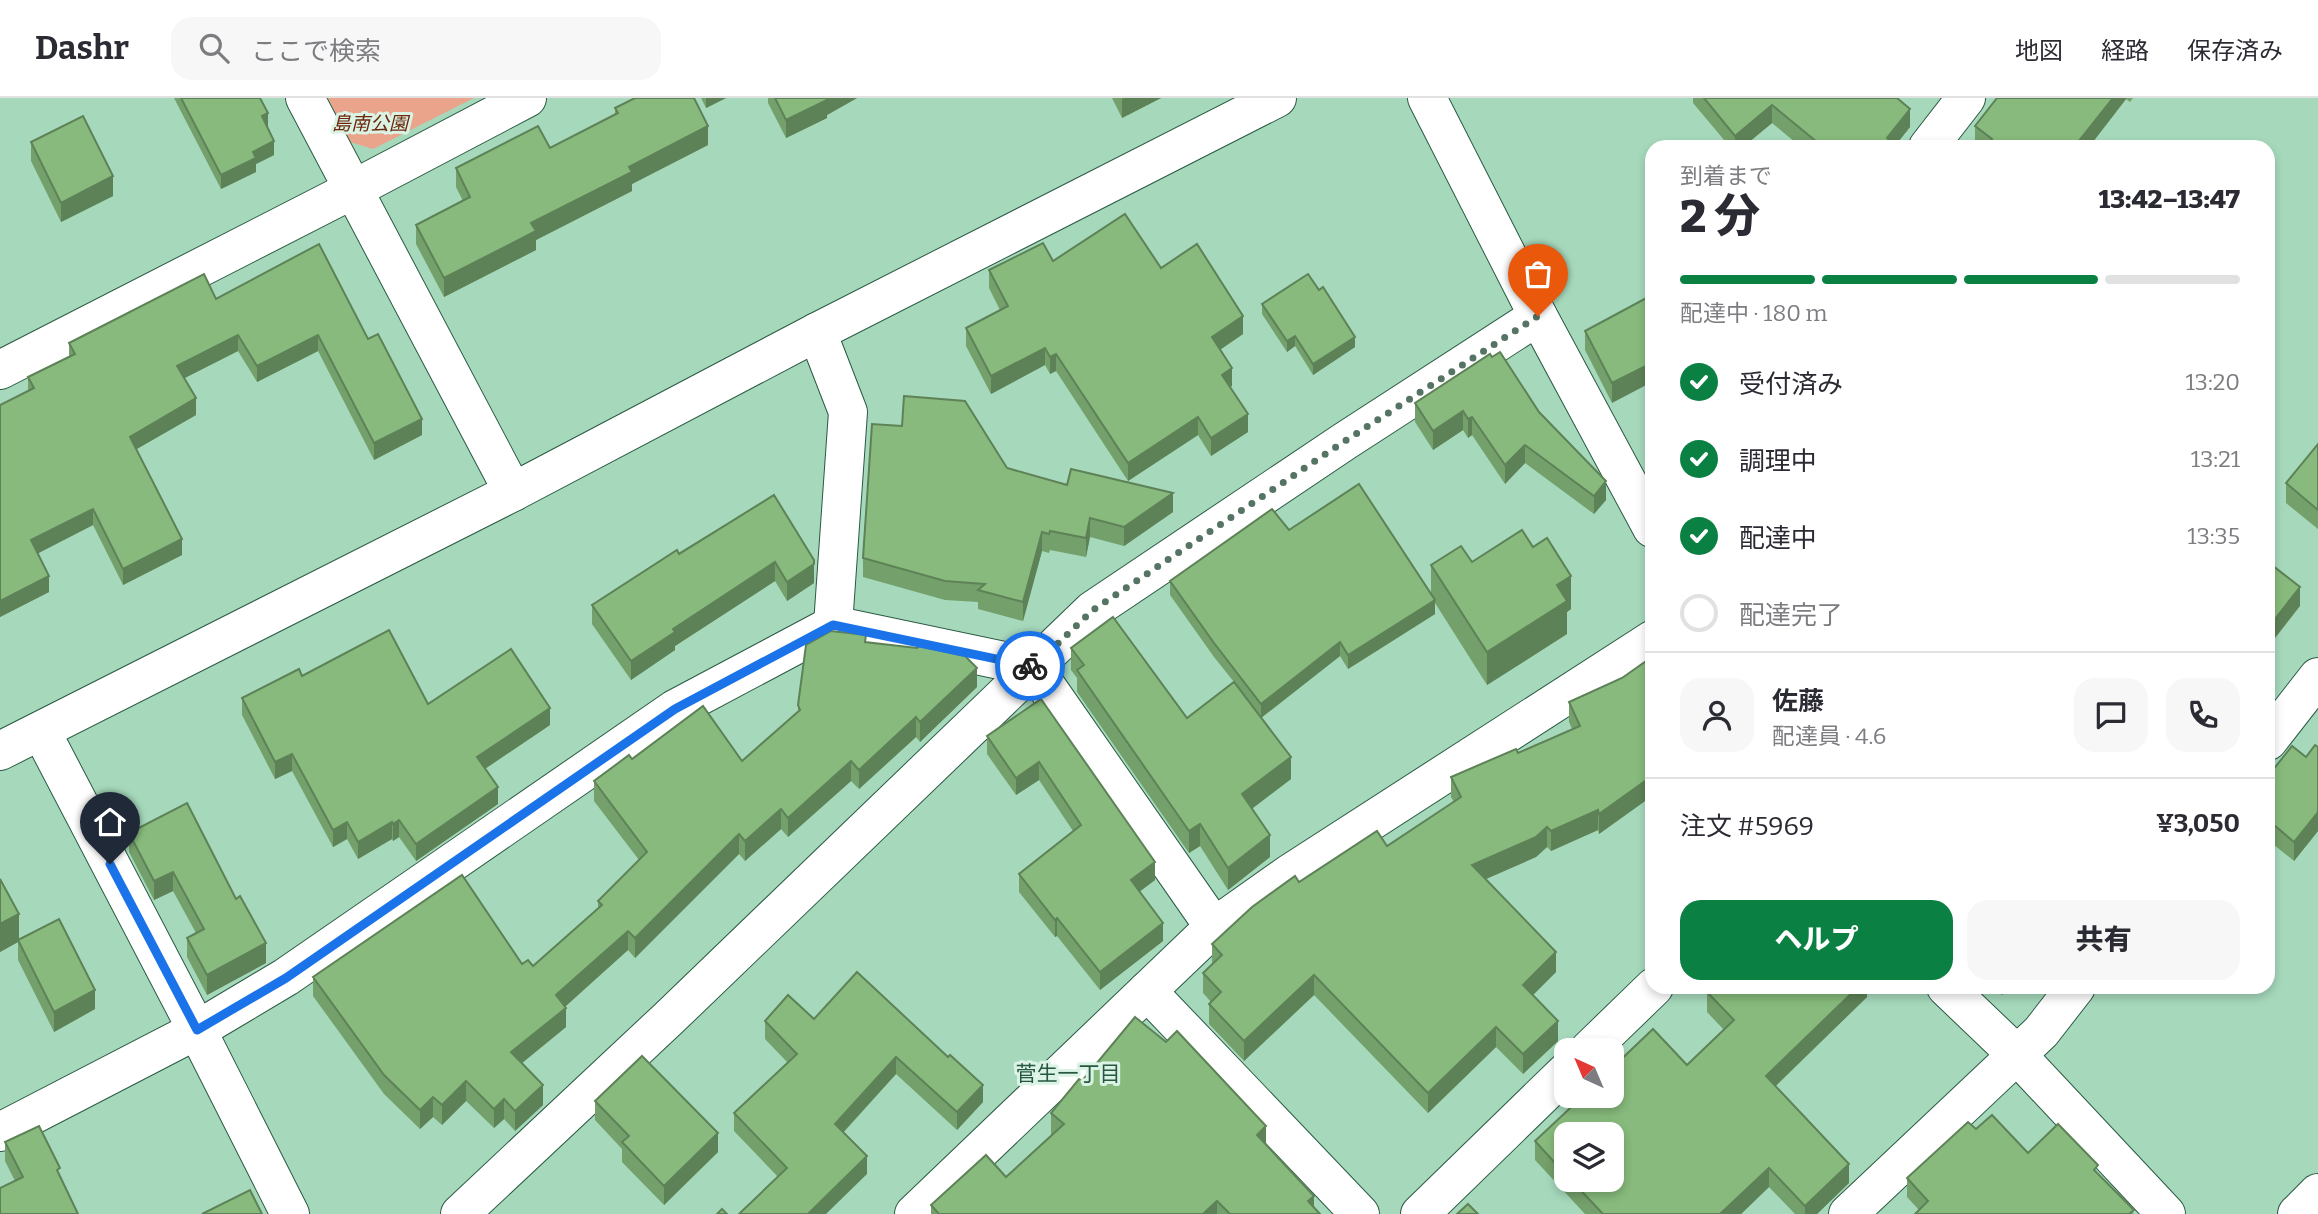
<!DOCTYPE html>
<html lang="ja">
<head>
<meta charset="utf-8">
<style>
  :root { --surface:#fff; --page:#f7f7f7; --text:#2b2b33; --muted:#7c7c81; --line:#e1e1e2; --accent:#0b8043 }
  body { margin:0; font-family:Bitter,"Noto Sans JP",serif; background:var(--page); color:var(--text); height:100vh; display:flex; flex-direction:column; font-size:26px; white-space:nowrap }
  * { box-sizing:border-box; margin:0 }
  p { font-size:23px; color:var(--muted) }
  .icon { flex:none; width:38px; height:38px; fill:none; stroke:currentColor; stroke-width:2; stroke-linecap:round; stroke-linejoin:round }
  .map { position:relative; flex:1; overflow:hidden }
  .sheet { position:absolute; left:1645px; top:42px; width:630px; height:854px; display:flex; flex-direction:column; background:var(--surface); border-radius:21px; box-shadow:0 4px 10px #0003 }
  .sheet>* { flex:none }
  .needle { width:46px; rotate:316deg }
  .controls { position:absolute; left:1554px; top:940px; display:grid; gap:14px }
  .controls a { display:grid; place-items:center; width:70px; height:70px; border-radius:14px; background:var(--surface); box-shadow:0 4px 10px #0003; font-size:35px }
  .pin { position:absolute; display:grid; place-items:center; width:60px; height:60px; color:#fff; margin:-72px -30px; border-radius:50% 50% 50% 0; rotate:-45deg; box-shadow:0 0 7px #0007 }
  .pin .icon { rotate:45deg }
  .courier { position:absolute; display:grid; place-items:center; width:70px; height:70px; margin:-35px; border:5px solid #1a73e8; border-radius:50%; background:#fff; color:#222; box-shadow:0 2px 9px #0007 }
  .headline em { font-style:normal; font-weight:800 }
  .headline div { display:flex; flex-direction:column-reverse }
  .headline { display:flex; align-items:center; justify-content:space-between; height:119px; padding:0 35px }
  h1 { font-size:46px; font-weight:800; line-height:52px }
  .bar { display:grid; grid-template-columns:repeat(4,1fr); gap:10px 7px; align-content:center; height:84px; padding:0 35px }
  .bar i { height:9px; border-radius:5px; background:var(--line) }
  .bar .active { background:var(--accent) }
  .bar p { grid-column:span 4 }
  .line { display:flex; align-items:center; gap:18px; padding:0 35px; border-top:2px solid var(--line) }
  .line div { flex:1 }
  .round { display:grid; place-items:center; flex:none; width:74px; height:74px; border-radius:21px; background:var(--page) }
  ol { padding:0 35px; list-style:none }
  li { display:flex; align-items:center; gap:21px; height:77px }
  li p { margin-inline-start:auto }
  li .icon { padding:7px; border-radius:50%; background:var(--accent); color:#fff; stroke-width:4 }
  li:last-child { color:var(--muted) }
  li i { width:38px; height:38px; border:4px solid var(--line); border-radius:50% }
  .cta { display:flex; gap:14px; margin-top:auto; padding:14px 35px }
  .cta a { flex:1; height:80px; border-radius:21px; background:var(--accent); color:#fff; font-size:28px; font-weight:800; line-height:80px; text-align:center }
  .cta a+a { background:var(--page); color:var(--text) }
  header { display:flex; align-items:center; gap:42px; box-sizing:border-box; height:98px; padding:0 35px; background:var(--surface); border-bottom:2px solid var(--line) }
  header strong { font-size:33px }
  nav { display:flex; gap:38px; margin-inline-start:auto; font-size:24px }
  .search { width:490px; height:63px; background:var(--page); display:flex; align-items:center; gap:18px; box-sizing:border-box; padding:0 24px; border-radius:21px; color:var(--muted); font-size:26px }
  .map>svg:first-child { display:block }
  .green { fill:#e9a48b }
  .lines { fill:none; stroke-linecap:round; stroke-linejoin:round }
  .street-casing { stroke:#2a5a42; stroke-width:40 }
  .secondary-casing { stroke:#2a5a42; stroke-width:40 }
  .street { stroke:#fff; stroke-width:38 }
  .secondary { stroke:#fff; stroke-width:38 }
  .wall { fill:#74a06b; fill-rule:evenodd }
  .shaded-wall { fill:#5e8257 }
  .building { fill:#87ba7c; stroke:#5e8257; stroke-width:2 }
  .done { stroke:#557463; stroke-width:7; stroke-dasharray:0 12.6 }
  .route { stroke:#1a73e8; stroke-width:9 }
  .labels { text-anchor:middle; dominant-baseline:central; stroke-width:6; stroke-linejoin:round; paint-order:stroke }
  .park-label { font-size:19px; font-style:italic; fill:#6c270b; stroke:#daf3e4 }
  .neighbourhood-label { font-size:21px; fill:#275740; stroke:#daf3e4 }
</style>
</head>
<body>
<header>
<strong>Dashr</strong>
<div class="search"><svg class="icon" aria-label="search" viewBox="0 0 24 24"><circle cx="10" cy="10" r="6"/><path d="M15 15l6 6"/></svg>ここで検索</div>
<nav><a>地図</a><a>経路</a><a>保存済み</a></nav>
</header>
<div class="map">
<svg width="2318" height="1116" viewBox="0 0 2318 1116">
  <rect width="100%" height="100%" fill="#a6d9bc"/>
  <path class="green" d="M328 0H474L373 51 350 44Z"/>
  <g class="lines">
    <defs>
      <g id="street">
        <path d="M305 0 513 394"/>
        <path d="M1427 0 1538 218 1652 430"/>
        <path d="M1928 49 1966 0"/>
        <path d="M817 234 848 314 833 527"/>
        <path d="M0 272 352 92 527 0"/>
        <path d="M41 633 197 932 290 1116"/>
        <path d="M2268 643 2318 579"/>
        <path d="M1946 889 2016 956 2166 1116"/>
        <path d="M1147 893 1360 1116"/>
        <path d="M1589 952 1654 889"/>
        <path d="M0 1034 197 932 286 879 675 611 833 527 1033 569 1214 829"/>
        <path d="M460 1116 668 921 1093 512 1345 343 1538 218"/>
        <path d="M914 1116 1214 829 1289 776 1652 542"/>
        <path d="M1420 1116 1566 974"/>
        <path d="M1848 1116 2041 934 2076 889"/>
        <path d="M2297 1116 2318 1095"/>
      </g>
      <path id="secondary" d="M0 653 513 394 817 234 1277 0"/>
    </defs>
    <use href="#street" class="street-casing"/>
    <use href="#secondary" class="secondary-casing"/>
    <use href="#street" class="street"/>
    <use href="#secondary" class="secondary"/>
  </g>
  <g class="wall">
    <path d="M174 0H260L274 57 256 66V74L221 91Z"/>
    <path d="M701 0H726L706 10Z"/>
    <path d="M768 0H857L827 17V20L786 40 768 5Z"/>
    <path d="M1112 0H1161L1122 20Z"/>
    <path d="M1693 0H1897L1910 29 1894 49H1801L1772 25 1743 49H1730L1693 5Z"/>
    <path d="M1997 0H2133L2130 4 2126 1 2089 49H1979L1975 46V28Z"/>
    <path d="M615 10 708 47 632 86V93L536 142V152L444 199 416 146V127L463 103 456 89V70L550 50 615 16Z"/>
    <path d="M31 44 113 98 61 124 31 63Z"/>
    <path d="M1053 163 1161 170 1243 236 1220 252 1232 288 1230 289 1248 334 1211 358 1198 337 1128 383 1056 273 1050 276 1045 267 991 296 966 248V230L1000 212 989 190V172Z"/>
    <path d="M1319 192 1355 249 1313 277 1295 248 1287 254 1262 216V206Z"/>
    <path d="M1652 197 1612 305 1585 252V233Z"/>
    <path d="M216 201 368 241 422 337 374 362 318 253 257 284 238 253 184 280 196 317 136 351 182 457 123 487 93 427 38 455 49 494 0 519V307L28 293V279L69 259V245Z"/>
    <path d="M1415 305 1539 314 1606 402 1594 416 1525 365 1505 386 1472 337 1468 340 1463 332 1433 352 1415 324Z"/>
    <path d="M2318 346V431L2286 405V385Z"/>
    <path d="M1007 370 1173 414 1124 448 1090 439 1086 459 1050 452 1049 455 1042 453 1023 523 978 511V504L945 502 863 479V460Z"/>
    <path d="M774 397 814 485 787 503 775 483 675 548V552L631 582 592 526V507Z"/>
    <path d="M1289 432 1431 497V467L1472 464 1571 511 1567 514V536L1487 587 1435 505V516L1348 571 1340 558 1261 620 1291 681 1252 711 1270 759 1228 792 1200 748 1189 755 1077 594V580L1071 572V550L1187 620 1234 584 1214 559 1170 497V483Z"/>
    <path d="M866 544 977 589 920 644 916 639 859 691 851 683 788 739 781 731 745 763 739 756 635 860 628 852 565 908 566 929 522 965 543 1007 515 1033 504 1021 494 1030 466 1003 442 1027 433 1019 420 1031 384 996 313 898V879L522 866 533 868 598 811V803L639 762 594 703V683L632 661 742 663 798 613V607Z"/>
    <path d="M1652 559V698L1599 736 1598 732 1551 753 1547 749 1536 759 1486 781 1556 874 1533 897 1558 943 1523 976 1496 949 1428 1015 1314 897 1244 963 1209 926V906L1211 904 1203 895V875L1212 866V846L1299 784 1387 748 1454 704 1451 699V679L1518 655 1572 631 1569 624V604L1622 580Z"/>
    <path d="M302 578 428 606 550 627 485 671 498 706 416 763 399 739 393 743 392 741 358 761 347 741 333 749 292 673 275 681 242 617V600Z"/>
    <path d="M1041 601 1155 782 1139 794 1163 843 1100 892 1057 838 1055 839 1019 794V776L1073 733 1039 682 1016 697 987 656V638Z"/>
    <path d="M2318 649V733L2294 763 2268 742V678L2306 659Z"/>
    <path d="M187 705 266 865 207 897 187 859V840L196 835 173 793 154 802 129 754V735Z"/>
    <path d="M0 781 19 842 95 911 54 934 18 862V844L0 854Z"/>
    <path d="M857 874 983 1004 957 1032 896 976 844 1034 867 1076 778 1079 734 1033V1015L788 965 765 941V923L814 921Z"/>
    <path d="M1867 889V899L1776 988 1849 1085 1817 1116H1795L1769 1089 1741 1116H1585L1535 1062V1043L1687 967 1724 932 1707 914V894ZM1566 1036 1612 1082H1566Z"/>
    <path d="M1986 889H2008L2002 897 1995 893 1993 895Z"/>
    <path d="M1082 983 1266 1047 1320 1116H931V1107L1006 1079 1051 1038V1015Z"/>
    <path d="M595 1003 718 1054 664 1107 622 1064V1051L595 1022Z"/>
    <path d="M1976 1031 2028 1055 2098 1076 2134 1116 1919 1112 1907 1099V1080Z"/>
    <path d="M5 1044 60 1078 15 1083 5 1063Z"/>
  </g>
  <g class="shaded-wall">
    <path d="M706 0H726L706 10Z"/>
    <path d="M825 0H857L827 17V20L786 40V22Z"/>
    <path d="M1124 0H1161L1122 20V1Z"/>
    <path d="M2113 0H2126V1L2089 49H2074Z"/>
    <path d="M1772 7V25L1743 49H1735V38Z"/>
    <path d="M1910 11V29L1894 49H1885L1887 40Z"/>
    <path d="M268 15V29L262 18Z"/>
    <path d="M708 28V47L632 86V93L536 142V152L444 199V180L531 125 629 69Z"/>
    <path d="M274 43V57L256 66V74L221 91V77L253 54Z"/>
    <path d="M113 78V98L61 124V105Z"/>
    <path d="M1243 218V236L1212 257V239Z"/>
    <path d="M238 237V253L177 284V268Z"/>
    <path d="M318 237V253L257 284V268Z"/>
    <path d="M1295 238V248L1287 254V243Z"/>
    <path d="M1355 239V249L1313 277V266Z"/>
    <path d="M1045 250V267L991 296V278Z"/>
    <path d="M1056 256V273L1050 276V259Z"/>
    <path d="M1652 265V284L1612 305V285Z"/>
    <path d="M1232 270V288L1222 294V277Z"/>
    <path d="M196 300V317L130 355V339Z"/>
    <path d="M1463 313V332L1433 352V333Z"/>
    <path d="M1248 316V334L1211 358V340Z"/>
    <path d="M1198 319V337L1128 383V365Z"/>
    <path d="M1472 319V337L1468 340V321Z"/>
    <path d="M422 321V337L374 362V345Z"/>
    <path d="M1525 347V365L1505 386V367Z"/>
    <path d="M1606 383V402L1594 416V398Z"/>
    <path d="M1173 395V414L1124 448V429Z"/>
    <path d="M93 411V427L31 459V442Z"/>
    <path d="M1090 420V439L1086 459V440Z"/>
    <path d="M1042 434V453L1023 523V504Z"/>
    <path d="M182 441V457L123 487V471Z"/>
    <path d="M814 462V485L787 503V484Z"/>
    <path d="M775 464V483L675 548V552L631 582V563L673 531Z"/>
    <path d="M49 478V494L0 519V503Z"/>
    <path d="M1571 478V511L1567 514V536L1487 587V554L1557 487Z"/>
    <path d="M2300 489V508L2268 549V530Z"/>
    <path d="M1435 502V516L1348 571V557Z"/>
    <path d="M1340 544V558L1261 620V606Z"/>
    <path d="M977 570V589L920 644V624Z"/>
    <path d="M550 610V627L477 676V659Z"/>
    <path d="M916 619V639L859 691V672Z"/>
    <path d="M292 656V673L275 681V664Z"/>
    <path d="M1291 659V681L1242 718V696Z"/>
    <path d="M851 663V683L788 739V720Z"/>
    <path d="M1039 664V682L1016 697V680Z"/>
    <path d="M1652 678V698L1599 736V716Z"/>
    <path d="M498 689V706L416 763V746Z"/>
    <path d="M781 711V731L745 763V743Z"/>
    <path d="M1598 712V732L1551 753V733Z"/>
    <path d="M2318 714V733L2294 763V744Z"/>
    <path d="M399 722V739L393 743V726Z"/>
    <path d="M347 724V741L333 749V732Z"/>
    <path d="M392 724V741L358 761V744Z"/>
    <path d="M1200 726V748L1189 755V733Z"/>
    <path d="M1547 729V749L1536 759 1472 787V767Z"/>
    <path d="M739 736V756L635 860V840Z"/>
    <path d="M1270 737V759L1228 792V770Z"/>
    <path d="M1155 764V782L1131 800V782Z"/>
    <path d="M173 774V793L154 802V783Z"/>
    <path d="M19 816V844L18 842V844L0 854V826Z"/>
    <path d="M1057 820V838L1055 839V822Z"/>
    <path d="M1163 825V843L1100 892V874Z"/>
    <path d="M628 833V852L556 917V897Z"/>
    <path d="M266 845V865L207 897V877Z"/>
    <path d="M1556 854V874L1523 907V887Z"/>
    <path d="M1314 877V897L1244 963V943Z"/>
    <path d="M1858 889H1867V899L1766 997V978Z"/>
    <path d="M2002 889H2008L2002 897Z"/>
    <path d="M95 892V911L54 934V914Z"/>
    <path d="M566 910V929L511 974V954Z"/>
    <path d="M1558 923V943L1523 976V956Z"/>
    <path d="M1496 929V949L1428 1015V995Z"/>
    <path d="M896 959V976L835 1043V1026Z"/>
    <path d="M466 983V1003L442 1027V1007Z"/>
    <path d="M543 987V1007L515 1033V1013Z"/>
    <path d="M983 987V1004L957 1032V1014Z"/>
    <path d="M433 999V1019L420 1031V1012Z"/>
    <path d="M504 1001V1021L494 1030V1011Z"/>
    <path d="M1266 1028V1051L1257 1037Z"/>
    <path d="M718 1035V1054L664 1107V1088Z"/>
    <path d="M867 1058V1076L826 1116H808Z"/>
    <path d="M1849 1066V1085L1817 1116H1805V1108Z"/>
    <path d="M1769 1070V1089L1741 1116H1720Z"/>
    <path d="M1314 1098V1116L1308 1103Z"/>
    <path d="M1217 1103V1116H1203Z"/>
  </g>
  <g class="building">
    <path d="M181 0H260L268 15 262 18 274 43 253 54 256 60 221 77Z"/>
    <path d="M635 0H694L708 28 629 69 632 74 531 125 536 133 444 180 416 127 470 99 456 70 538 28 550 50 618 15 615 10Z"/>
    <path d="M775 0H826L827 2 786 22Z"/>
    <path d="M1704 0H1897L1910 11 1887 40 1890 43 1885 49H1823L1772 7 1735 38Z"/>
    <path d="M1997 0H2113L2074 49H1985L1992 41 1975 28Z"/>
    <path d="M83 18 113 78 61 105 31 44Z"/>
    <path d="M1125 116 1161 170 1197 146 1243 218 1212 239 1232 270 1222 277 1248 316 1211 340 1198 319 1128 365 1056 256 1050 259 1045 250 991 278 966 230 1008 208 989 172 1043 145 1053 163Z"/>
    <path d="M319 146 368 241 378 236 422 321 374 345 318 237 257 268 238 237 177 268 196 300 130 339 182 441 123 471 93 411 31 442 49 478 0 503V307L34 290 28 279 75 256 69 245 204 176 216 201Z"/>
    <path d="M1308 176 1319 192 1323 189 1355 239 1313 266 1295 238 1287 243 1262 206Z"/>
    <path d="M1652 197V265L1612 285 1585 233Z"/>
    <path d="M1500 254 1539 314 1606 383 1594 398 1525 347 1505 367 1472 319 1468 321 1463 313 1433 333 1415 305 1490 256 1492 259Z"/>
    <path d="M904 298 965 303 1007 370 1067 387 1071 371 1173 395 1124 429 1090 420 1086 440 1050 433 1049 436 1042 434 1023 504 978 492 985 486 945 483 863 460 872 326 902 328Z"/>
    <path d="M2318 346V412L2286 385Z"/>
    <path d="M1359 386 1435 502 1348 557 1340 544 1261 606 1214 545 1170 483 1272 411 1289 432Z"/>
    <path d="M774 397 814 462V466L787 484 775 464 673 531 675 534 631 563 592 507 677 452 679 456Z"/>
    <path d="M1522 432 1533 449 1547 440 1571 478 1557 487 1567 503 1487 554 1431 467 1461 448 1472 464Z"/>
    <path d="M2268 464 2300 489 2268 530Z"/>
    <path d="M1113 519 1187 620 1234 584 1291 659 1242 696 1270 737 1228 770 1200 726 1189 733 1077 572 1084 567 1071 550Z"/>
    <path d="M389 532 428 606 511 551 550 610 477 659 498 689 416 746 399 722 393 726 392 724 358 744 347 724 333 732 292 656 275 664 242 600 299 571 302 578Z"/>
    <path d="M831 533 866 537 865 544 917 550 920 548 965 558 977 570 920 624 916 619 859 672 851 663 788 720 781 711 745 743 739 736 635 840 628 833 556 897 566 910 511 954 543 987 515 1013 504 1001 494 1011 466 983 442 1007 433 999 420 1012 384 977 313 879 462 777 522 866 528 862 533 868 602 807 598 803 647 754 594 683 629 657 632 661 703 608 742 663 800 612 798 607 806 547Z"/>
    <path d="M1652 559V678L1599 716 1598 712 1551 733 1547 729 1536 739 1472 767 1556 854 1523 887 1558 923 1523 956 1496 929 1428 995 1314 877 1244 943 1209 906 1221 894 1203 875 1222 857 1212 846 1252 809 1295 778 1299 784 1377 733 1387 748 1461 699 1451 679 1516 651 1518 655 1580 628 1569 604 1622 580Z"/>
    <path d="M1041 601 1155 764 1131 782 1163 825 1100 874 1057 820 1055 822 1019 776 1081 727 1039 664 1016 680 987 638Z"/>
    <path d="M2315 647 2318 649V714L2294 744 2268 722V678L2292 648 2306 659Z"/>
    <path d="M187 705 236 801 240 798 266 845 207 877 187 840 204 831 173 774 154 783 129 735Z"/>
    <path d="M0 781 19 816 0 826Z"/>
    <path d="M59 821 95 892 54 914 18 842Z"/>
    <path d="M857 874 948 959 950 957 983 987 957 1014 896 959 835 1026 867 1058 808 1116H739L787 1070 734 1015 797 956 765 923 788 897 814 921Z"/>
    <path d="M1712 889H1858L1766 978 1849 1066 1805 1108 1769 1070 1720 1116H1603L1571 1082H1612V1036H1566V1077L1535 1043 1583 998H1612V970L1653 931 1687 967 1734 922 1707 894Z"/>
    <path d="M1135 919 1166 944 1177 933 1266 1028 1257 1037 1314 1098 1308 1103 1320 1116H1230L1217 1103 1203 1116H939L931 1107 986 1057 1006 1079 1064 1026 1051 1015 1079 981 1082 983Z"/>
    <path d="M642 958 718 1035 664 1088 622 1044 629 1038 595 1003Z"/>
    <path d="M1992 1017 2028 1055 2058 1026 2098 1067 2094 1072 2134 1112 2129 1116H1915L1928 1103 1907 1080 1968 1024 1976 1031Z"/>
    <path d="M39 1028 60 1070 57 1072 78 1116H0V1090L23 1079 5 1044Z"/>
    <path d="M250 1092 262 1116H202Z"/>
    <path d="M1468 1106 1478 1116H1457Z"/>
    <path d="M722 1111 727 1116H717Z"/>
  </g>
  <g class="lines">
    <path class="done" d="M1030 568 1033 569 1093 512 1345 343 1538 218"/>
    <path class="route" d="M110 766 197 932 286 880 675 611 833 527 1030 568"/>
  </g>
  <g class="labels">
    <g class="park-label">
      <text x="370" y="25">島南公園</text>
    </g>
    <g class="neighbourhood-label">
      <text x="1068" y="976">菅生一丁目</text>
    </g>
  </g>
</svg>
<div class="controls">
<a><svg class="needle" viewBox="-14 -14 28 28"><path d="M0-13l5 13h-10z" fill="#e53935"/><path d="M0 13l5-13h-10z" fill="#7c7c81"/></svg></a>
<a><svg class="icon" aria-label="layers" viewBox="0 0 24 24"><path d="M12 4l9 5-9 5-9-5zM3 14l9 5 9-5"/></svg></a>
</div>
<div class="pin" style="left:1538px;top:218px;background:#ea580c"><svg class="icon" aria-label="bag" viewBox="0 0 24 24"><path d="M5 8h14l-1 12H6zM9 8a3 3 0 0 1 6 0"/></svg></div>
<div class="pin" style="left:110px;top:766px;background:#1f2937"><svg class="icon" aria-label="home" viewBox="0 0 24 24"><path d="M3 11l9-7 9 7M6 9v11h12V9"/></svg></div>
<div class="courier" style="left:1030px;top:568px"><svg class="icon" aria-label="bike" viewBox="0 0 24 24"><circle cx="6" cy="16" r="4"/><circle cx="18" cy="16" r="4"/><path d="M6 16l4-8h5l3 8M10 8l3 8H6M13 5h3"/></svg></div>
<section class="sheet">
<div class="headline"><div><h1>2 分</h1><p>到着まで</p></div><em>13:42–13:47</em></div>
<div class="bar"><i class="active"></i><i class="active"></i><i class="active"></i><i></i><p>配達中 · 180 m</p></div>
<ol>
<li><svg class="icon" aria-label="check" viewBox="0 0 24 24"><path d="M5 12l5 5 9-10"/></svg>受付済み<p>13:20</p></li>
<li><svg class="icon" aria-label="check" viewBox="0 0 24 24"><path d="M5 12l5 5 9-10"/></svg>調理中<p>13:21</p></li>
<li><svg class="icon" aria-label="check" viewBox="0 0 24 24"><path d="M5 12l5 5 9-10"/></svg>配達中<p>13:35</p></li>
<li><i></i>配達完了</li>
</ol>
<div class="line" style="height:126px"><a class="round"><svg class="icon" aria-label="person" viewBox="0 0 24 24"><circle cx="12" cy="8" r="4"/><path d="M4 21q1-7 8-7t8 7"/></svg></a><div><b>佐藤</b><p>配達員 · 4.6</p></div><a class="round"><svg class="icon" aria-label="chat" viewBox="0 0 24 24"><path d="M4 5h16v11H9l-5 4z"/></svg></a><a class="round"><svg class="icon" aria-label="phone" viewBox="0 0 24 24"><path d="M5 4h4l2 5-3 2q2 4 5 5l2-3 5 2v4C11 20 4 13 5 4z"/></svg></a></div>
<div class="line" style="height:91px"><div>注文 #5969</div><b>¥3,050</b></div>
<div class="cta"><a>ヘルプ</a><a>共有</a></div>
</section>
</div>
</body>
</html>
